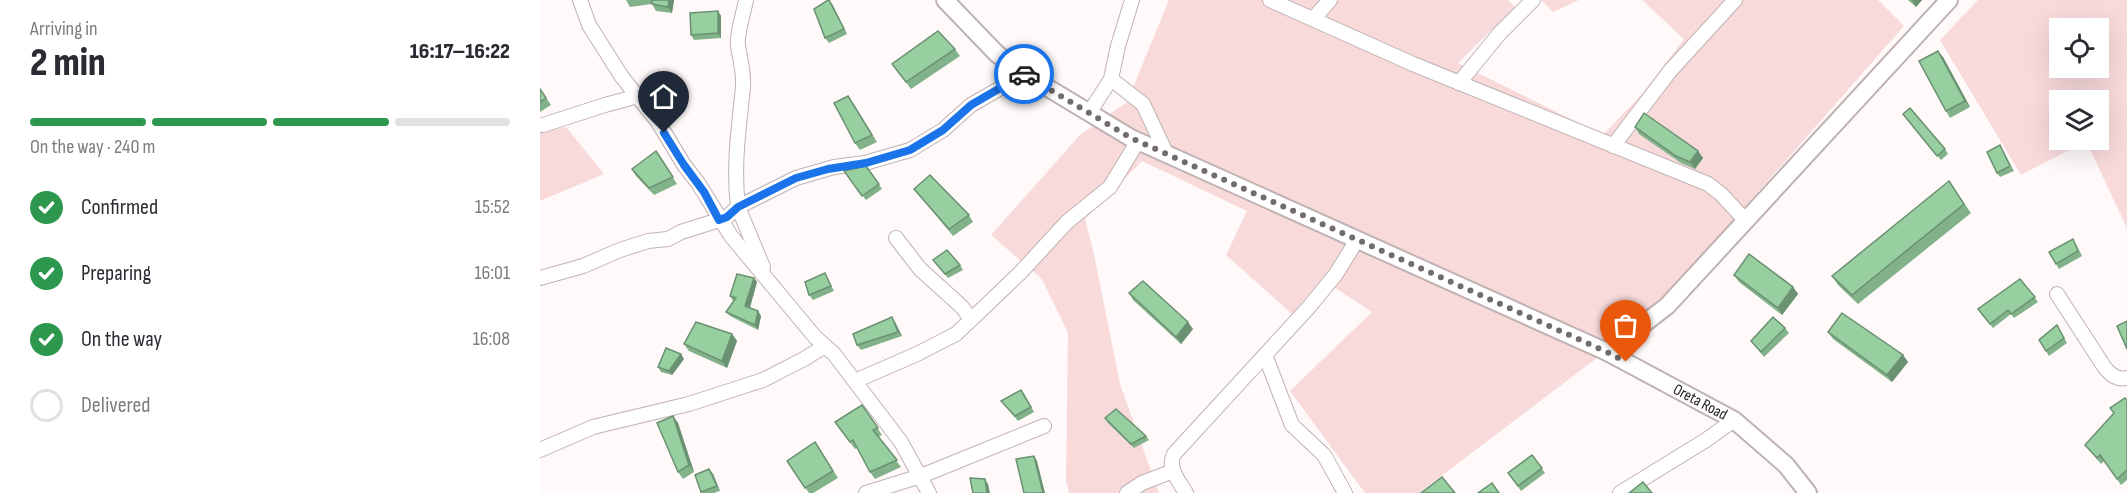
<!DOCTYPE html>
<html lang="en">
<head>
<meta charset="utf-8">
<style>
  :root { --surface:#fff; --page:#f2f2f3; --text:#2b2b33; --muted:#7c7c81; --line:#e1e1e2; --accent:#2e974e }
  body { margin:0; font-family:"Sofia Sans Condensed",sans-serif; background:var(--page); color:var(--text); height:100vh; display:flex; flex-direction:column; font-size:22px; white-space:nowrap }
  * { box-sizing:border-box; margin:0 }
  p { font-size:20px; color:var(--muted) }
  .icon { flex:none; width:33px; height:33px; fill:none; stroke:currentColor; stroke-width:2; stroke-linecap:round; stroke-linejoin:round }
  .map { position:relative; flex:1; overflow:hidden }
  .side { display:flex; flex-direction:column; background:var(--surface); width:540px }
  .side>* { flex:none }
  .controls { position:absolute; left:1509px; top:18px; display:grid; gap:12px }
  .controls a { display:grid; place-items:center; width:60px; height:60px; border-radius:0px; background:var(--surface); box-shadow:0 6px 24px #0002; font-size:30px }
  .pin { position:absolute; display:grid; place-items:center; width:51px; height:51px; color:#fff; margin:-62px -26px; border-radius:50% 50% 50% 0; rotate:-45deg; box-shadow:0 0 6px #0007 }
  .pin .icon { rotate:45deg }
  .courier { position:absolute; display:grid; place-items:center; width:60px; height:60px; margin:-30px; border:4px solid #1a73e8; border-radius:50%; background:#fff; color:#222; box-shadow:0 2px 8px #0007 }
  .headline em { font-style:normal; font-weight:800 }
  .headline div { display:flex; flex-direction:column-reverse }
  .headline { display:flex; align-items:center; justify-content:space-between; height:102px; padding:0 30px }
  h1 { font-size:39px; font-weight:800; line-height:45px }
  .bar { display:grid; grid-template-columns:repeat(4,1fr); gap:9px 6px; align-content:center; height:72px; padding:0 30px }
  .bar i { height:8px; border-radius:4px; background:var(--line) }
  .bar .active { background:var(--accent) }
  .bar p { grid-column:span 4 }
  ol { padding:0 30px; list-style:none }
  li { display:flex; align-items:center; gap:18px; height:66px }
  li p { margin-inline-start:auto }
  li .icon { padding:6px; border-radius:50%; background:var(--accent); color:#fff; stroke-width:4 }
  li:last-child { color:var(--muted) }
  li i { width:33px; height:33px; border:3px solid var(--line); border-radius:50% }
  main { display:flex; flex:1; min-height:0 }
  .map>svg:first-child { display:block }
  .green { fill:#f8dadb; fill-rule:evenodd }
  .lines { fill:none; stroke-linecap:round; stroke-linejoin:round }
  .minor-casing { stroke:#c0b2b2; stroke-width:16 }
  .tertiary-casing { stroke:#c0b2b2; stroke-width:20 }
  .minor { stroke:#fff; stroke-width:14 }
  .tertiary { stroke:#fff; stroke-width:16 }
  .wall { fill:#82b28a }
  .shaded-wall { fill:#6a9171 }
  .building { fill:#97cfa1; stroke:#6a9171; stroke-width:1.5 }
  .done { stroke:#726c6d; stroke-width:6; stroke-dasharray:0 10.8 }
  .route { stroke:#1a73e8; stroke-width:8 }
  .labels { text-anchor:middle; dominant-baseline:central; stroke-width:4.5; stroke-linejoin:round; paint-order:stroke }
  .street-label { font-size:16px; fill:#262021; stroke:#fff9f9 }
</style>
</head>
<body>
<main>
<section class="side">
<div class="headline"><div><h1>2 min</h1><p>Arriving in</p></div><em>16:17–16:22</em></div>
<div class="bar"><i class="active"></i><i class="active"></i><i class="active"></i><i></i><p>On the way · 240 m</p></div>
<ol>
<li><svg class="icon" aria-label="check" viewBox="0 0 24 24"><path d="M5 12l5 5 9-10"/></svg>Confirmed<p>15:52</p></li>
<li><svg class="icon" aria-label="check" viewBox="0 0 24 24"><path d="M5 12l5 5 9-10"/></svg>Preparing<p>16:01</p></li>
<li><svg class="icon" aria-label="check" viewBox="0 0 24 24"><path d="M5 12l5 5 9-10"/></svg>On the way<p>16:08</p></li>
<li><i></i>Delivered</li>
</ol>
</section>
<div class="map">
<svg width="1587" height="493" viewBox="0 0 1587 493">
  <rect width="100%" height="100%" fill="#fff9f9"/>
  <g class="green">
    <path d="M629 0H968L975 7 918 63 1063 135 1102 94 1144 39 1102 0H1338L1364 26 1103 323 879 493H825L750 391 832 312 782 279 752 314 686 255 707 211 602 161 545 219 553 250 580 384 619 493H529L526 480 528 333 502 279 451 235 540 135 587 102Z"/>
    <path d="M1001 0H1039L1013 12Z"/>
    <path d="M1438 0H1587V228L1546 141 1481 175 1400 40ZM1558 28V68H1520V28ZM1558 100V140H1520V100Z"/>
    <path d="M26 127 64 174 0 201V133Z"/>
  </g>
  <g class="lines">
    <defs>
      <g id="minor">
        <path d="M40 0 49 25 82 77 118 122 144 165 158 183 191 236 275 337 294 354 361 442 389 493"/>
        <path d="M206 0C204 12 196 35 198 46 200 59 204 72 203 87 199 127 193 166 198 207L223 267"/>
        <path d="M730 0 873 64 1168 184 1181 194 1206 221"/>
        <path d="M773 19 790 0"/>
        <path d="M571 79 603 104 627 155"/>
        <path d="M919 83 959 34 993 0"/>
        <path d="M549 113 571 79 578 46 592 0"/>
        <path d="M3 125 65 105 98 96"/>
        <path d="M1073 146 1130 71 1195 0"/>
        <path d="M356 238 380 269 422 307 431 319"/>
        <path d="M0 278 43 266 80 250 108 241 128 239 141 232 179 220 187 217 198 207 256 178 294 167 325 163 370 150 403 130 431 105 485 74"/>
        <path d="M1517 294 1565 368C1571 375 1577 380 1587 378"/>
        <path d="M725 355 752 425 784 455 805 493"/>
        <path d="M315 381 377 354 416 334 480 273 527 222 570 187 598 141"/>
        <path d="M0 450 53 427 149 404 223 380 264 359 285 346"/>
        <path d="M326 493 381 476 504 426"/>
        <path d="M587 493 602 483 633 471"/>
        <path d="M646 493C639 481 627 468 634 454L769 307 796 274 817 240"/>
        <path d="M1080 493 1166 440 1194 420"/>
      </g>
      <g id="tertiary">
        <path id="s1" d="M405 0 457 54 485 74 591 138 1067 352 1194 420 1246 465 1268 493"/>
        <path d="M1067 352 1127 306 1409 0"/>
      </g>
    </defs>
    <use href="#minor" class="minor-casing"/>
    <use href="#tertiary" class="tertiary-casing"/>
    <use href="#minor" class="minor"/>
    <use href="#tertiary" class="tertiary"/>
  </g>
  <g class="wall">
    <path d="M86 0H134L132 13 116 11 112 4 90 7Z"/>
    <path d="M1368 0H1382L1376 7Z"/>
    <path d="M292 4 307 34 289 43 285 38Z"/>
    <path d="M178 11 181 16V38L154 40 151 35Z"/>
    <path d="M415 49 420 56 371 89 352 64Z"/>
    <path d="M1403 57 1430 107 1410 118 1406 111Z"/>
    <path d="M0 88 11 105 0 112Z"/>
    <path d="M313 103 337 142 320 150 315 143Z"/>
    <path d="M1363 114 1405 149 1408 154 1401 160Z"/>
    <path d="M1095 127 1158 151 1163 158 1155 169 1141 163 1099 134Z"/>
    <path d="M1460 145 1474 171 1460 177 1457 173Z"/>
    <path d="M116 151 137 184 114 195 96 176 92 169Z"/>
    <path d="M326 166 342 189 326 200 304 171Z"/>
    <path d="M1409 181 1431 213 1318 304 1298 285 1292 276Z"/>
    <path d="M374 189 429 215 433 222 413 236Z"/>
    <path d="M1536 244 1542 256 1519 269 1516 264Z"/>
    <path d="M393 260 420 265 423 270 408 278Z"/>
    <path d="M285 273 294 291 273 300 269 295Z"/>
    <path d="M1194 275 1253 287 1258 294 1242 315 1199 282Z"/>
    <path d="M214 278 217 282 210 308 218 311 221 316 218 330 190 316 186 312 193 301 190 296Z"/>
    <path d="M1480 279 1498 302 1474 318 1471 314 1453 328 1441 314Z"/>
    <path d="M589 293 653 329 641 344 593 300Z"/>
    <path d="M355 322 362 336 321 350 317 345Z"/>
    <path d="M1517 325 1527 343 1509 356 1499 340Z"/>
    <path d="M1245 328 1249 333 1224 357 1211 341Z"/>
    <path d="M1288 332 1363 355 1368 362 1352 382 1293 339Z"/>
    <path d="M192 334 197 341 187 368 149 351 144 344Z"/>
    <path d="M144 359 132 375 121 372 118 367Z"/>
    <path d="M484 394 494 412 478 421 461 401Z"/>
    <path d="M1587 400V480L1581 485 1564 461 1561 464 1545 445Z"/>
    <path d="M322 405 342 435 338 437 361 467 335 479 330 472 317 448 315 449 295 422Z"/>
    <path d="M133 416 138 423 154 472 143 479 138 472Z"/>
    <path d="M565 418 606 436 609 440 594 448 568 423Z"/>
    <path d="M275 442 298 478 273 493H269L247 461Z"/>
    <path d="M992 455 1005 473 981 491 968 473Z"/>
    <path d="M169 469 173 474 180 491 174 493H162L161 492Z"/>
  </g>
  <g class="shaded-wall">
    <path d="M129 0H134L132 13 128 7Z"/>
    <path d="M289 0 292 4 307 34 304 29Z"/>
    <path d="M1372 0H1382L1376 7Z"/>
    <path d="M178 11 181 16V38L178 33Z"/>
    <path d="M1398 51 1403 57 1430 107 1425 101Z"/>
    <path d="M1158 151 1163 158 1155 169 1150 162Z"/>
    <path d="M214 278 217 282 209 310 205 306Z"/>
    <path d="M1253 287 1258 294 1242 315 1238 308Z"/>
    <path d="M218 311 221 316 218 330 215 325Z"/>
    <path d="M352 317 355 322 362 336 358 332Z"/>
    <path d="M648 322 653 329 641 344 636 337Z"/>
    <path d="M192 334 197 341 187 368 182 361Z"/>
    <path d="M141 354 144 359 132 375 129 371Z"/>
    <path d="M1363 355 1368 362 1352 382 1347 375Z"/>
    <path d="M133 416 138 423 154 472 149 465Z"/>
    <path d="M494 456 497 461 505 493H503Z"/>
    <path d="M169 469 173 474 180 491 177 486Z"/>
    <path d="M445 479 448 484 450 493H447Z"/>
  </g>
  <g class="building">
    <path d="M112 0H129L128 7 112 4Z"/>
    <path d="M288 0H289L304 29 285 38 274 9Z"/>
    <path d="M178 11V33L151 35 150 13Z"/>
    <path d="M398 31 415 49 366 82 352 64Z"/>
    <path d="M1398 51 1425 101 1406 111 1379 61Z"/>
    <path d="M0 89 6 98 0 102Z"/>
    <path d="M308 96 332 135 315 143 294 103Z"/>
    <path d="M1370 108 1405 149 1397 156 1363 114Z"/>
    <path d="M1104 113 1158 151 1150 162 1136 156 1095 127Z"/>
    <path d="M1460 145 1470 166 1457 173 1447 152Z"/>
    <path d="M116 151 133 177 109 188 92 169Z"/>
    <path d="M326 166 339 184 322 196 304 171Z"/>
    <path d="M390 175 429 215 409 229 374 189Z"/>
    <path d="M1409 181 1424 204 1312 295 1292 276Z"/>
    <path d="M1533 239 1538 251 1516 264 1509 252Z"/>
    <path d="M407 250 420 265 405 274 393 260Z"/>
    <path d="M1209 254 1253 287 1238 308 1194 275Z"/>
    <path d="M285 273 291 286 269 295 265 282Z"/>
    <path d="M197 274 214 278 205 306 218 311 215 325 186 312 196 298 190 296Z"/>
    <path d="M1480 279 1495 297 1471 314 1468 310 1450 324 1438 309Z"/>
    <path d="M603 281 648 322 636 337 589 293Z"/>
    <path d="M1302 313 1363 355 1347 375 1288 332Z"/>
    <path d="M352 317 358 332 317 345 313 334Z"/>
    <path d="M1233 317 1245 328 1221 352 1211 341Z"/>
    <path d="M1587 321V349L1577 326Z"/>
    <path d="M156 322 192 334 182 361 144 344Z"/>
    <path d="M1517 325 1524 338 1506 351 1499 340Z"/>
    <path d="M126 348 141 354 129 371 118 367Z"/>
    <path d="M481 390 491 407 475 416 461 401Z"/>
    <path d="M1585 398 1587 400V470L1577 479 1560 455 1557 458 1545 445 1574 413 1570 408Z"/>
    <path d="M322 405 338 428 333 430 357 460 330 472 313 440 310 442 295 422Z"/>
    <path d="M576 409 606 436 591 444 565 418Z"/>
    <path d="M133 416 149 465 138 472 117 423Z"/>
    <path d="M275 442 293 471 265 488 247 461Z"/>
    <path d="M992 455 1002 468 978 486 968 473Z"/>
    <path d="M494 456 503 493H484L476 459Z"/>
    <path d="M169 469 177 486 161 492 155 475Z"/>
    <path d="M902 477 915 493H881Z"/>
    <path d="M430 478 445 479 447 493H433Z"/>
    <path d="M1103 482 1112 493H1089Z"/>
    <path d="M952 483 959 493H938Z"/>
  </g>
  <g class="lines">
    <path class="done" d="M484 74 591 138 1067 352 1086 362"/>
    <path class="route" d="M124 133 144 165 164 192 179 220 187 217 198 207 256 178 288 169 326 163 370 150 403 130 431 105 484 74"/>
  </g>
  <g class="labels">
    <g class="street-label">
      <text stroke="none"><textPath href="#s1" startOffset="861">Oreta Road</textPath></text>
    </g>
  </g>
</svg>
<div class="controls">
<a><svg class="icon" aria-label="locate" viewBox="0 0 24 24"><circle cx="12" cy="12" r="6"/><path d="M12 2v4M12 18v4M2 12h4M18 12h4"/></svg></a>
<a><svg class="icon" aria-label="layers" viewBox="0 0 24 24"><path d="M12 4l9 5-9 5-9-5zM3 14l9 5 9-5"/></svg></a>
</div>
<div class="pin" style="left:1086px;top:362px;background:#ea580c"><svg class="icon" aria-label="bag" viewBox="0 0 24 24"><path d="M5 8h14l-1 12H6zM9 8a3 3 0 0 1 6 0"/></svg></div>
<div class="pin" style="left:124px;top:133px;background:#1f2937"><svg class="icon" aria-label="home" viewBox="0 0 24 24"><path d="M3 11l9-7 9 7M6 9v11h12V9"/></svg></div>
<div class="courier" style="left:484px;top:74px"><svg class="icon" aria-label="car" viewBox="0 0 24 24"><path d="M5 17H2v-5l4-1 3-4h7l3 4 3 1v5h-3M9 17h6M6 11h13"/><circle cx="7" cy="17" r="2"/><circle cx="17" cy="17" r="2"/></svg></div>
</div>
</main>
</body>
</html>
